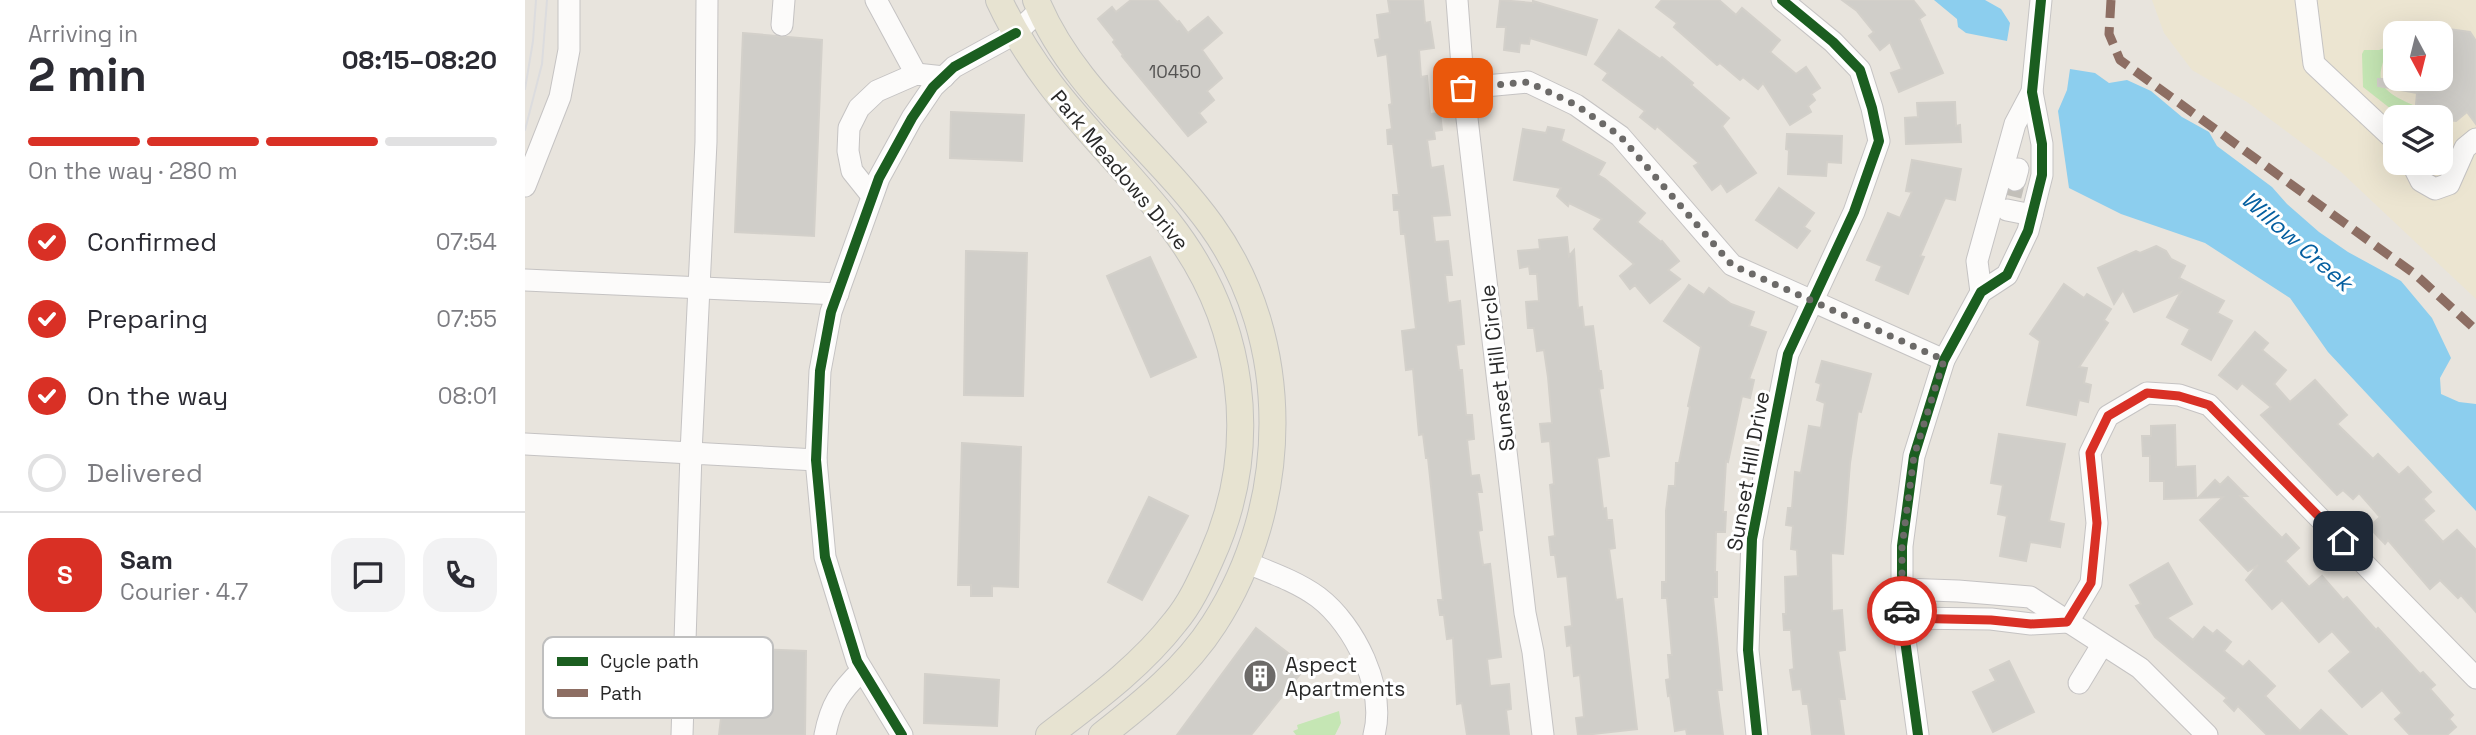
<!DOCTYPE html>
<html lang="en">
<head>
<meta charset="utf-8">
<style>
  :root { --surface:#fff; --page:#f2f2f3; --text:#2b2b33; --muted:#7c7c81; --line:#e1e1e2; --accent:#d93025 }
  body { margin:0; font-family:"Space Grotesk",sans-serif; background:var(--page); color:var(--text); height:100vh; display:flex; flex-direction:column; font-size:26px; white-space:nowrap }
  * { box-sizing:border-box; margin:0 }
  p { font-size:23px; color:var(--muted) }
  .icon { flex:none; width:38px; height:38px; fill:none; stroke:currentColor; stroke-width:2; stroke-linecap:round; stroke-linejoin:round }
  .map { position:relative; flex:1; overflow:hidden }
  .panel { display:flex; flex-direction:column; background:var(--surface); width:525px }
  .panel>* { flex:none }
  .needle { width:46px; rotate:173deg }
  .tools { position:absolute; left:1858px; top:21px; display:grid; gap:14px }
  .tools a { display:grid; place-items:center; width:70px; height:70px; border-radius:14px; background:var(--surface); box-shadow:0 7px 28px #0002; font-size:35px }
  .pin { position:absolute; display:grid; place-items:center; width:60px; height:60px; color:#fff; margin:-30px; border-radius:14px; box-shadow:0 4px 10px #0006 }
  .courier { position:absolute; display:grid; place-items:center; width:70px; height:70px; margin:-35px; border:5px solid #d93025; border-radius:50%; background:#fff; color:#222; box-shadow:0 2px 9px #0007 }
  .overview em { font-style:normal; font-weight:700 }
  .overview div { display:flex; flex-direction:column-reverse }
  .overview { display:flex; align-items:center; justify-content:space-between; height:119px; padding:0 28px }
  h1 { font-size:46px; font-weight:700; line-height:52px }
  .bar { display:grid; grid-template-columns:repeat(4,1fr); gap:10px 7px; align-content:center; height:84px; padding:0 28px }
  .bar i { height:9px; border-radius:5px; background:var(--line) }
  .bar .on { background:var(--accent) }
  .bar p { grid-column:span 4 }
  .line { display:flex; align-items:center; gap:18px; padding:0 28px; border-top:2px solid var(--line) }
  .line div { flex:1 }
  .round { display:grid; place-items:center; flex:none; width:74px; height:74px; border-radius:21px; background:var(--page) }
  ol { padding:0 28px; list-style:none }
  li { display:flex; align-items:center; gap:21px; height:77px }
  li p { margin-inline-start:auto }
  li .icon { padding:7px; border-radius:50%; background:var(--accent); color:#fff; stroke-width:4 }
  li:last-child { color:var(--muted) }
  li i { width:38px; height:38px; border:4px solid var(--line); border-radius:50% }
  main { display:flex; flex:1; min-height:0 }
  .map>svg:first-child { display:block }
  .education { fill:#ece5d1; fill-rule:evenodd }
  .green { fill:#c5e6b4 }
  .water { fill:#8cceee }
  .building { fill:#d0cec9; stroke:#d3d0ca; stroke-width:2 }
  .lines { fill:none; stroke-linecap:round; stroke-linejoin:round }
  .minor-tunnel { stroke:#c2bfb9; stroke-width:21; stroke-dasharray:21 10; stroke-linecap:butt }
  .minor-casing { stroke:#c5c3c3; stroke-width:23 }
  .major-casing { stroke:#c4c3c0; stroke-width:28 }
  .minor { stroke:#fcfbfa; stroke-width:21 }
  .major { stroke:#e7e3d1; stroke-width:26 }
  .tram { stroke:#dcdcde; stroke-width:2 }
  .quiet { stroke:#8d6e63; stroke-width:9; stroke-dasharray:18 9; stroke-linecap:butt }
  .cycleway-casing { stroke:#fff; stroke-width:15 }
  .cycleway { stroke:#1b5e20; stroke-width:10 }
  .done { stroke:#6c6a68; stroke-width:7; stroke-dasharray:0 12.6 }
  .route { stroke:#d93025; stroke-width:9 }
  .labels { text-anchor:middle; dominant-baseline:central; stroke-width:6; stroke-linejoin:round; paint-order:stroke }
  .number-label { font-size:18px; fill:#545352 }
  .street-label { font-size:21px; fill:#292929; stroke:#fff }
  .poi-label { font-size:21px; fill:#292929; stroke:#fff; text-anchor:start }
  .water-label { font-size:23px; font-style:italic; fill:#055fa0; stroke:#fff }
  .key { fill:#fff; stroke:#bfbfbf; stroke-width:2 }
  .key-label { font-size:19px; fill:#292929 }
</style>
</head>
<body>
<main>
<section class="panel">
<div class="overview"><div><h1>2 min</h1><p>Arriving in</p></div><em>08:15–08:20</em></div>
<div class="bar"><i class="on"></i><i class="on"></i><i class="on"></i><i></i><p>On the way · 280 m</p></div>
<ol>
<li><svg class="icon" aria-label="check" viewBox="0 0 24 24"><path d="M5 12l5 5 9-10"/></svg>Confirmed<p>07:54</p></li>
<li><svg class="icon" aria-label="check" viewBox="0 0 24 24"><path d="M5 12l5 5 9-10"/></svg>Preparing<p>07:55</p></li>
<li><svg class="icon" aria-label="check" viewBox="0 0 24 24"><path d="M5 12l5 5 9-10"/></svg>On the way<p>08:01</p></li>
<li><i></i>Delivered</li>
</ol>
<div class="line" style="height:126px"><b class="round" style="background:var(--accent);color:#fff">S</b><div><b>Sam</b><p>Courier · 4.7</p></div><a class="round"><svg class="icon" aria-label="chat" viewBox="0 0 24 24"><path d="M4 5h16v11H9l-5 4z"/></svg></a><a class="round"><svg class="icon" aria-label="phone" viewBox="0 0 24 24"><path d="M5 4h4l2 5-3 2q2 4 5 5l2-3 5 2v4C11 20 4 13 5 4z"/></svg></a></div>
</section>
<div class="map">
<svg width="1951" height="735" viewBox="0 0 1951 735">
  <rect width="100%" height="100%" fill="#e8e4dd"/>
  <path class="education" d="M1627 0H1951V299L1816 172 1722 102 1667 70 1639 33ZM1871 33H1916V79H1871ZM1871 117H1916V163H1871Z"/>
  <g class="green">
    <path d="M1865 46C1848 80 1853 90 1888 105L1887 114 1866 109 1838 87 1837 54 1839 50H1854Z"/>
    <path d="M1916 137C1931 142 1929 155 1920 165L1908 167 1903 163H1916Z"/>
    <path d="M814 711 816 723 810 735H771L768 731 773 729 772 725Z"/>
  </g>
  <g class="water">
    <path d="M1409 0H1460L1476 9 1485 23 1482 41 1441 33 1433 27 1432 19Z"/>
    <path d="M1545 69 1570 73 1584 83 1602 80 1626 91 1657 117 1684 132 1692 146 1747 187 1762 204 1794 232 1823 252 1876 281 1907 318 1926 358 1915 378 1916 394 1934 402 1951 404V511L1803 352 1765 298 1680 243 1596 214 1544 188 1533 111 1542 90Z"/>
  </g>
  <g class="building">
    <path d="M606 0H632L652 22 654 21 663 33 683 17 697 33 677 50 697 78 682 91 689 100 674 113 681 122 663 136 597 56 598 55 588 42 590 40 573 19 587 7 591 12Z"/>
    <path d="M863 0H898L900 23 905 22 909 48 894 50 896 77 902 76 905 114 915 113 917 130 909 131 910 139 902 140 906 168 918 166 925 215 907 216 910 242 923 241 927 275H920L923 303 935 301 939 344 931 345 934 370H937L941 415H947L949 439 942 440 946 476 954 475 957 492H952L957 530 953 531 958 565 965 564 976 657 962 659 965 686 984 684 986 709 981 710 984 735H942L937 703 932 704 928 638 922 639 919 615H915L913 600H918L903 458H901L898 434 894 435 888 369 881 370 877 331 891 329 880 234H876L874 210H869L868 195H874L868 144H863L862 130 867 129 864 105 867 104 862 54 853 56 850 40 855 39 852 15 865 13Z"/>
    <path d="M975 0 1008 3V1L1072 20 1061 55 1005 38 1004 44 995 43 994 52 979 50 981 27H972Z"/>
    <path d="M1137 0H1194L1211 15 1217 8 1255 40 1245 52 1271 74 1281 67 1295 88 1286 94 1290 100 1283 106 1286 112 1265 125 1238 83 1233 89 1218 77 1215 80 1195 63 1192 65 1149 27 1152 23 1131 7Z"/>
    <path d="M1317 0H1388L1400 15 1394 19 1418 73 1374 92 1366 73 1377 69 1365 42 1355 50 1344 36 1349 32 1332 11Z"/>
    <path d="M1916 28 1945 32 1951 41V124L1942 112 1931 121 1890 116 1892 93 1853 86V79H1916Z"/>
    <path d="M1094 30 1135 59 1137 57 1168 83 1166 85 1204 118 1197 126 1231 173 1202 192 1196 183 1187 190 1169 166 1174 163 1132 126 1130 129 1115 117 1120 111 1078 80 1083 73 1070 64Z"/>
    <path d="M218 33 297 40 289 236 210 232Z"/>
    <path d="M1430 102 1431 126 1435 125 1436 142 1381 144 1380 118 1393 117 1392 103Z"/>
    <path d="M426 112 499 115 497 161 425 158Z"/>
    <path d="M1023 127 1039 130 1036 141 1080 163 1073 175 1080 179 1120 213 1112 222 1136 242 1137 241 1154 261 1143 270 1155 279 1125 303 1110 285 1105 289 1095 276 1109 264 1069 229 1077 219 1044 203 1043 206 1032 196 1036 188 989 180 998 129 1021 133Z"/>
    <path d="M1262 134 1317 136 1316 163 1302 162 1301 176 1263 174 1264 150 1261 149Z"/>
    <path d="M1387 160 1436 169 1430 200 1420 198 1395 256 1399 257 1383 294 1351 280 1357 266 1342 260 1363 213 1375 218 1387 192 1381 191Z"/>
    <path d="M1254 188 1289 213 1279 227 1285 231 1272 248 1231 220Z"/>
    <path d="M1042 237 1044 256 1049 250 1053 308 1057 307 1059 327 1068 326 1074 371H1076L1078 388 1074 389 1084 456 1072 458 1078 509 1081 508 1082 520H1087L1090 548 1084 549 1091 600 1097 599 1112 729 1059 735H1053L1051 718 1059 717 1055 675 1049 676 1046 645 1042 646 1040 627 1047 626 1042 576 1033 577 1030 555H1026L1024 537 1030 536 1025 485 1029 484 1025 441 1017 442 1015 424 1027 423 1023 377 1019 350 1012 351 1009 328H1003L1001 302 1014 301 1012 274H1005L1004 266 995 268 993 251 1015 249 1014 240Z"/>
    <path d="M1631 246 1641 251 1646 259 1660 266 1654 278 1699 301 1692 313 1707 321 1686 360 1657 344 1665 329 1642 317 1656 292 1609 312 1598 290 1589 304 1573 268 1611 251 1615 253Z"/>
    <path d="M441 251 502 253 498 396 439 395Z"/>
    <path d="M625 257 671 357 626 377 582 276Z"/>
    <path d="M1539 284 1559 298 1562 294 1586 309 1579 320 1583 323 1554 367 1562 368 1559 383 1566 385 1563 402 1554 400 1551 415 1502 405 1515 341 1505 334Z"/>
    <path d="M1164 285 1179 295 1184 288 1206 304 1229 312 1224 326 1241 332 1224 379 1229 380 1225 398 1217 396 1203 462 1201 461 1198 512H1201L1200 532H1191L1190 572H1192V597H1188L1197 690H1192L1198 735H1162L1161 729 1150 731 1145 695 1143 696 1141 680 1145 679 1143 655H1147L1142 598H1137V582H1141V511L1144 486H1150L1151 463H1154L1165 407 1163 406 1176 347 1139 321Z"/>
    <path d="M1730 332 1743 343 1737 350 1761 370 1749 384 1765 402 1790 380 1822 415 1812 424 1848 459 1853 454 1874 475 1883 467 1906 492 1898 499 1909 511 1898 520 1918 542 1932 530 1951 550V612L1936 595 1933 598 1915 580 1905 589 1863 540 1860 544 1844 527 1855 517 1834 493 1828 499 1818 490 1812 495 1736 415 1746 407 1717 383 1712 389 1694 375Z"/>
    <path d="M1297 361 1346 374 1336 412 1333 411 1325 463 1318 554 1306 553 1307 611 1317 610 1320 650 1313 651 1320 699H1314L1319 735H1287L1283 704H1278L1276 689 1268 690 1265 670 1269 669 1266 630H1259L1258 614H1261L1260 577 1273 576 1272 550 1266 549 1268 526 1261 525 1263 508H1267L1270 472 1276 473 1284 426 1296 428 1300 403 1292 400 1296 384 1291 382Z"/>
    <path d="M1650 425 1651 467 1670 466 1671 498 1639 499V481H1625V456H1618L1617 436H1626V426Z"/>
    <path d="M1474 434 1540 444 1524 521 1539 524 1535 547 1505 542 1501 561 1475 556 1482 516 1473 514 1478 485 1466 483Z"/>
    <path d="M437 443 496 447 493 587 467 586V596H446V585H433Z"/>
    <path d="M1703 477 1722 496H1715L1757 538 1761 534 1774 548 1760 561 1784 587 1797 576 1818 600 1822 597 1851 630 1853 628 1895 674 1898 672 1910 685 1905 689 1928 715 1924 719 1931 727 1922 735H1885L1870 719 1877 713 1857 690 1837 707 1804 671 1826 652 1807 631 1794 642 1757 600 1747 609 1721 580 1733 565 1723 571 1675 520 1698 497 1673 498 1690 480 1695 485Z"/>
    <path d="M624 497 663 516 617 600 583 582Z"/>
    <path d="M1643 563 1667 604 1642 618 1668 640 1679 627 1688 634 1692 630 1706 642 1699 651 1718 667 1724 661 1750 686 1740 696 1775 731 1796 710 1822 735H1742L1713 706 1709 711 1699 701 1702 698 1630 637 1611 606 1616 604 1605 585Z"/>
    <path d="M731 628 781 667 726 735H652Z"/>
    <path d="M201 648 281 651 280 735H194L200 684Z"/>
    <path d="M1484 661 1509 712 1468 732 1448 692 1471 681 1465 670Z"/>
    <path d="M400 674 474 680 472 726 399 723Z"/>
  </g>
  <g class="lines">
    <path class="minor-tunnel" d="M1486 196 1490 180"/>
    <defs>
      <g id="minor">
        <path d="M351 0 391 74"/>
        <path d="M932 0 939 93 1000 613 1008 652 1018 735"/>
        <path d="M1781 0 1789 64 1871 141"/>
        <path d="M257 25 259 0"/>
        <path d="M938 88 1003 82 1051 105 1095 136 1207 265 1419 360"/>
        <path d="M1887 163 1896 181 1910 189 1924 184 1940 148 1951 139"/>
        <path d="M1490 180 1493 169"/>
        <path d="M0 186 35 97 44 50V0"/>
        <path d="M347 196 327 171 323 151 324 128 334 108 352 91 391 74 419 77"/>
        <path d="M1482 210 1507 215"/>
        <path d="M0 280 313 294"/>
        <path d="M1456 292 1452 261 1490 124 1507 92"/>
        <path d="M0 444 166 453 181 142 182 0"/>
        <path d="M720 562C744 572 771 581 793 597 830 625 861 689 849 735"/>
        <path d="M1377 589 1433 591 1505 597 1615 668 1682 735"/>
        <path d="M1377 618 1466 619 1506 624 1543 622"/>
        <path d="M1543 622 1566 583 1572 523 1565 453 1583 416 1622 393 1654 395 1684 405 1951 678"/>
        <path d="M1554 683 1577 645"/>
        <path d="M157 735 166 453 291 460"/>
        <path d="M300 735C306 704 315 692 337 670"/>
        <path d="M377 735 332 661 300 557 291 460 295 371 306 312 354 178 387 118 408 87 429 67 491 33 515 10"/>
        <path d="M1232 735 1223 650 1227 539 1263 354 1329 212 1354 141 1347 108 1335 70 1308 42 1257 0"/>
        <path d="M1393 735 1377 618V546L1389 456 1419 360 1456 292 1482 275 1503 231 1517 175V144L1507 92 1516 0"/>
      </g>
      <g id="major">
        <path d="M474 0C517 93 583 146 644 223 720 320 737 445 686 558 676 580 666 603 650 622 615 667 568 701 524 735"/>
        <path d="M511 0C547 89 631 149 686 225 769 340 766 505 689 624 661 668 618 703 577 735"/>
      </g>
    </defs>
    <use href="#minor" class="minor-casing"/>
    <use href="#major" class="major-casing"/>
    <use href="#minor" class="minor"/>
    <use href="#major" class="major"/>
    <g class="tram">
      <path d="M0 89 8 41 11 0"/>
      <path d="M0 130 17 64 22 0"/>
    </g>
    <path class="quiet" d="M1586 0 1584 34 1595 60 1891 275 1951 330"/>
    <defs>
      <g id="cycleway">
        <path d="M377 735 332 661 300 557 291 460 295 371 306 312 354 178 387 118 408 87 429 67 491 33"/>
        <path d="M1232 735 1223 650 1227 539 1263 354 1329 212 1354 141 1347 108 1335 70 1308 42 1257 0"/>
        <path d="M1393 735 1377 618V546L1389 456 1419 360 1456 292 1482 275 1503 231 1517 175V144L1507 92 1516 0"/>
      </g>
    </defs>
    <use href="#cycleway" class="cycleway-casing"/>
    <use href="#cycleway" class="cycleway"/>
  </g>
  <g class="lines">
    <path class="done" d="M938 88 1003 82 1051 105 1095 136 1207 265 1419 360 1389 456 1377 547V611"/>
    <path class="route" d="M1377 611V618L1466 620 1506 624 1542 622 1566 583 1572 523 1565 453 1583 416 1622 393 1654 396 1684 405 1818 541"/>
  </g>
  <defs>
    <symbol id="building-disc" viewBox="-11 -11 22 22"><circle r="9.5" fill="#6c6a68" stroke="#fff"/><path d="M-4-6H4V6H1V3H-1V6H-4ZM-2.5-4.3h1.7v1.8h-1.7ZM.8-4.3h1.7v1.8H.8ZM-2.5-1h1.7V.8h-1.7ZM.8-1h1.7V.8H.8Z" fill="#fff"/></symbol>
  </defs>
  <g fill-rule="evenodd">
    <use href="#building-disc" x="716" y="657" width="38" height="38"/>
  </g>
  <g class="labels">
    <g class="number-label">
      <text x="650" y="71">10450</text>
    </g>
    <g class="street-label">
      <text transform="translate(595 170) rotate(50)">Park Meadows Drive</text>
      <text transform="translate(972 368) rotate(-97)">Sunset Hill Circle</text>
      <text transform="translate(1223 471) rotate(-80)">Sunset Hill Drive</text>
    </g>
    <g class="poi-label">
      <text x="760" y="664">Aspect<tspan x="760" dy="24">Apartments</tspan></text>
    </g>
    <g class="water-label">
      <text transform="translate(1772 241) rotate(41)">Willow Creek</text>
    </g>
  </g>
  <rect x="18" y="637" width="230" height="81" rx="10" class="key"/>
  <rect x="32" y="657" width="31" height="9" fill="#1b5e20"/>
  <rect x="32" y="689" width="31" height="8" fill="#8d6e63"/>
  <g class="key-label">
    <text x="75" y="668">Cycle path</text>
    <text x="75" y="700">Path</text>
  </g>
</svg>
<div class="tools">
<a><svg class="needle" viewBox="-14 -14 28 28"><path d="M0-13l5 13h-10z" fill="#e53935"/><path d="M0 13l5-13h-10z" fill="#7c7c81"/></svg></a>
<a><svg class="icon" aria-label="layers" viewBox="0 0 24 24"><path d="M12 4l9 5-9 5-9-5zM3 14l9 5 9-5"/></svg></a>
</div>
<div class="pin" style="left:938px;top:88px;background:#ea580c"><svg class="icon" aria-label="bag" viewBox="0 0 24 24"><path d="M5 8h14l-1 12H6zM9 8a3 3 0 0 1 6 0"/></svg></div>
<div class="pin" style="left:1818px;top:541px;background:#1f2937"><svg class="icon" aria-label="home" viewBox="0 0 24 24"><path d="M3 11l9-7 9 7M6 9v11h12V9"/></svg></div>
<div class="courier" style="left:1377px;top:611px"><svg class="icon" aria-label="car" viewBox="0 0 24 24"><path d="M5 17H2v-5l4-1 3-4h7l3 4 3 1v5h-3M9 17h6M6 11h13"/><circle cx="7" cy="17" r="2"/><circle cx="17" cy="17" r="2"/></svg></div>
</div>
</main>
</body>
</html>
